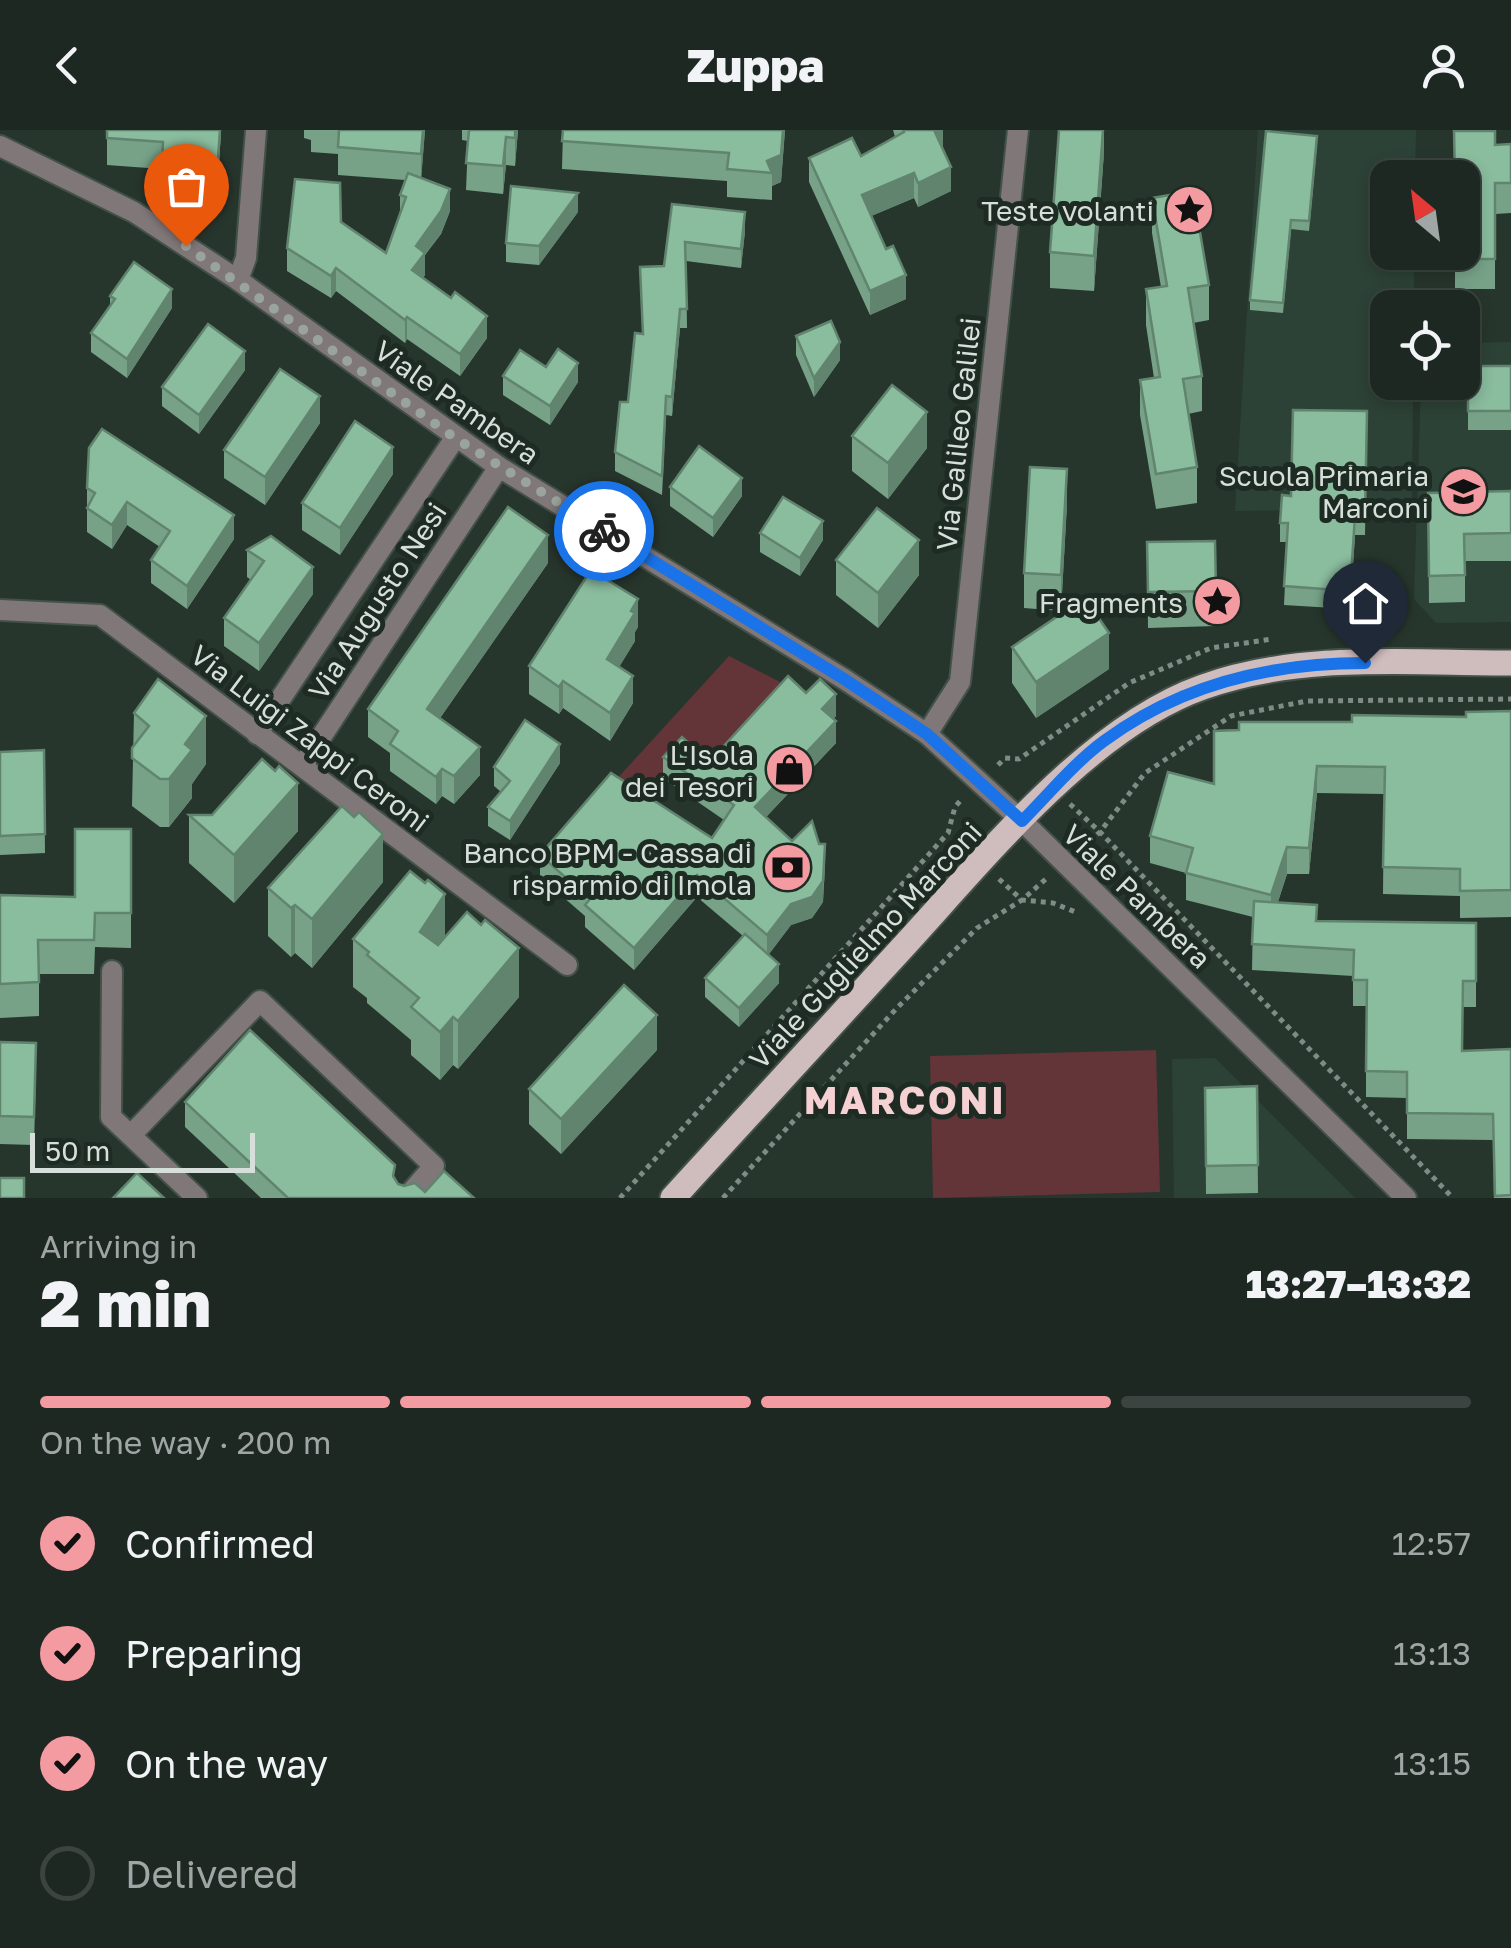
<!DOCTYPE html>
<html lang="en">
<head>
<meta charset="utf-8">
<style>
  :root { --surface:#1d2822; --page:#25302a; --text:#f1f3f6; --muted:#a0a6a5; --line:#3b4440; --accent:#f49aa1 }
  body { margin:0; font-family:"Golos Text",sans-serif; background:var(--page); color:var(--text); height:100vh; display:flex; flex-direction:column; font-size:38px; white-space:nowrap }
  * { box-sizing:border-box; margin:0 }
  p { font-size:32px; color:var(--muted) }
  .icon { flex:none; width:55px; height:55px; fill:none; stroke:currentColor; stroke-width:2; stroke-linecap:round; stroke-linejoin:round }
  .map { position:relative; height:1068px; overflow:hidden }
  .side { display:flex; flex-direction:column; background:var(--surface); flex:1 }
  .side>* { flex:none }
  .needle { width:65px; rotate:331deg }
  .fabs { position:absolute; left:1370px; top:30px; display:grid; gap:20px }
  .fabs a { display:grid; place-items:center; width:110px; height:110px; border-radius:20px; background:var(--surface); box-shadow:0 5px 15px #0003,0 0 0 2px var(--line); font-size:50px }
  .scale { position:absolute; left:30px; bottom:25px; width:225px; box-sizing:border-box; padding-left:10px; border:5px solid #d6dfd9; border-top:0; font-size:28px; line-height:35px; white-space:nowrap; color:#d6dfd9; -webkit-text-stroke:8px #1d2b23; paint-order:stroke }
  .pin { position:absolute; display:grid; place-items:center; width:85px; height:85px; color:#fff; margin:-102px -42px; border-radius:50% 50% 50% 0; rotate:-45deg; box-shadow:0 0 10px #0007 }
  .pin .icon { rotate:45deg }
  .courier { position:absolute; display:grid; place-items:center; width:100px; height:100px; margin:-50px; border:8px solid #1a73e8; border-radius:50%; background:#fff; color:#222; box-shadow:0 2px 12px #0007 }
  .summary em { font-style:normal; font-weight:800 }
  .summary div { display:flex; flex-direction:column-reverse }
  .summary { display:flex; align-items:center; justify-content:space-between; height:170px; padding:0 40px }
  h1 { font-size:65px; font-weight:800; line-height:75px }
  .bar { display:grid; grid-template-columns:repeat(4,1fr); gap:15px 10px; align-content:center; height:120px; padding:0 40px }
  .bar i { height:12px; border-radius:8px; background:var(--line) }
  .bar .selected { background:var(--accent) }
  .bar p { grid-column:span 4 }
  ol { padding:0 40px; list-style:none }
  li { display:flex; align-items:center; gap:30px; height:110px }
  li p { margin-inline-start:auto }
  li .icon { padding:10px; border-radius:50%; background:var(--accent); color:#111; stroke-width:4 }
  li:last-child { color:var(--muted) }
  li i { width:55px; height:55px; border:5px solid var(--line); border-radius:50% }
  header { display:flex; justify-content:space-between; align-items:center; height:130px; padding:0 40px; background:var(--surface); font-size:45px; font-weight:800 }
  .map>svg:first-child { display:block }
  .built { fill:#2d4236 }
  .green { fill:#633438 }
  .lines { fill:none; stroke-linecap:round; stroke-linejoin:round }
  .street-casing { stroke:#435149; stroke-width:24 }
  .primary-casing { stroke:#435149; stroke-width:29 }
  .path { stroke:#7f8b84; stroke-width:5; stroke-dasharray:5 5; stroke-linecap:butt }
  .street { stroke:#807778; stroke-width:20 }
  .primary { stroke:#cfbcbd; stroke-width:25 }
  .wall { fill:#77a288 }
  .shaded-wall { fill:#61846f }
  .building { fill:#8abc9e; stroke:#61846f; stroke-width:2.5 }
  .done { stroke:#99a49d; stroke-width:10; stroke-dasharray:0 18 }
  .route { stroke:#1a73e8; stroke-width:12 }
  .labels { text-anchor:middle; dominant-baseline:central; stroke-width:10; stroke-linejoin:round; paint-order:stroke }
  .poi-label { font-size:28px; fill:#d6dfd9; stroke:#1d2b23; text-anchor:end }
  .street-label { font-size:28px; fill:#d6dfd9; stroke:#1d2b23 }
  .district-label { font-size:38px; font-weight:bold; letter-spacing:2.5px; fill:#f5d1d3; stroke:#1d2b23 }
</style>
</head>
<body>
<header><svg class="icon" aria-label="back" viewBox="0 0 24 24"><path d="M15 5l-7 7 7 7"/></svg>Zuppa<svg class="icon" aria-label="person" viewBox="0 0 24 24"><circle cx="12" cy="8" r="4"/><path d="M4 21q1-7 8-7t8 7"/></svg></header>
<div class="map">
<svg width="1511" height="1068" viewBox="0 0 1511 1068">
  <rect width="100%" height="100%" fill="#27362d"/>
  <g class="built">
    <path d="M1258 0H1416L1415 47 1388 48V122L1414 123V177L1388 178V252L1413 253 1412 379 1235 381Z"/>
    <path d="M1511 212V492L1436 493 1414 469 1421 253 1462 252 1463 213Z"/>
    <path d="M1215 928 1355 1068H1174L1172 929Z"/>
  </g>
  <g class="green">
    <path d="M729 526 792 558 709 649 681 624 638 671 615 651Z"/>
    <path d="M1156 920 1160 1062 933 1068 930 926Z"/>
  </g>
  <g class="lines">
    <defs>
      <g id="street">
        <path d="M0 16 134 82 238 150 499 337 844 549 927 604 1022 691 1406 1068"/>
        <path d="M238 150 246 128 256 0"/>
        <path d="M0 480 100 485 567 835"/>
        <path d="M257 604 455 308"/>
        <path d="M927 604 960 552 1018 0"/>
        <path d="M302 636 499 337"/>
        <path d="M112 841 111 987 197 1068"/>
        <path d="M131 1005 260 871 434 1036 406 1068"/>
      </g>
      <path id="primary" d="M673 1068C749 984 826 901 903 817 984 729 1089 597 1203 557 1301 522 1409 533 1511 533"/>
    </defs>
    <use href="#street" class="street-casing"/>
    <use href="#primary" class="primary-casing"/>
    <g class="path">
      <path d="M998 635 1005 628 1019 629 1129 553 1211 518 1272 509"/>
      <path d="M1070 674 1100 702 1453 1068"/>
      <path d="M1082 718 1100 702 1145 643 1231 586 1307 571 1511 569"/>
      <path d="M999 749 1022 770 1053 773 1078 783"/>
      <path d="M620 1068 948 703 955 677 961 670"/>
      <path d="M723 1068 896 879 977 798 1022 770 1047 748"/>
    </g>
    <use href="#street" class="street"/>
    <use href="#primary" class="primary"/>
  </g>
  <g class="wall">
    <path d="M107 0H221L217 69 162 64V39L107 35Z"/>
    <path d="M304 0H425L421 48 450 81 441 104 425 125V145L423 148 487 208 460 246 407 209 405 213 336 161 331 168 287 141V118L341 92 386 123 400 84V65L405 50 338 45V24L311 22V10L304 8Z"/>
    <path d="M462 0H518L515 36 506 35 503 64 466 60 468 11 462 10Z"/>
    <path d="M563 0H785L781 52 772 56V70L727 67V51L562 39Z"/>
    <path d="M893 0H943V19L951 61 918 77 914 68 871 86 906 169 870 185 809 52V28L861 26 895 7Z"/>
    <path d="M1104 0V22L1094 161 1050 158V122Z"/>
    <path d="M1511 14V83L1495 84V159H1455V122L1495 15Z"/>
    <path d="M1317 15 1309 101 1291 99 1283 183 1250 180V170Z"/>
    <path d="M1152 68 1209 155V190L1193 193 1202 246V281L1188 284 1197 337V373L1156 379 1140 285V250L1154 248 1146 195V159L1161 157 1152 103Z"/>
    <path d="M672 74 745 101 741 138 686 131 687 198H680L672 286 666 285 662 365 615 341V322L628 272 642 204 664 136Z"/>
    <path d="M578 82 539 135 506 132V113Z"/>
    <path d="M110 166 172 178 127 248 91 222V203L110 176Z"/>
    <path d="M796 206 840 230 814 267 796 225Z"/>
    <rect x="1468" y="236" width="43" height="64"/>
    <path d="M546 237 578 252 550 295 503 265V246Z"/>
    <path d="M245 240 199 304 162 276V257Z"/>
    <path d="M1367 281 1365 405H1355L1350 479 1284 475 1287 412H1280V393L1291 366Z"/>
    <path d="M320 293 265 375 224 348V320Z"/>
    <path d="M852 306 927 318 888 369 852 341Z"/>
    <path d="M393 344 340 425 302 400V373Z"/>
    <path d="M670 357 742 366 713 407 670 376Z"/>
    <path d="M87 358 234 409 187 479 151 453V430L160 417 127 395 112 419 87 402Z"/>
    <path d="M1511 361V431H1465V472L1429 473 1428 363Z"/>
    <path d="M1067 374 1061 481 1024 478V443Z"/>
    <path d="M760 403 823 410 800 446 760 422Z"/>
    <path d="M1215 411 1216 496 1148 498 1147 412Z"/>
    <path d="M247 420 313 464 259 541 224 516V488L251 450 247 447Z"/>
    <path d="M836 430 919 445 878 498 836 465Z"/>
    <path d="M548 433 440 588 480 645 454 674 442 666 436 674 390 641V623L368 607V579Z"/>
    <path d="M638 497 635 502V511L619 537 633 573 610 611 563 578 559 584 529 564V536Z"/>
    <path d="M1012 517 1109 539 1036 588 1012 553Z"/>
    <path d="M806 563 836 586 833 589 836 613 766 687 792 711 825 736 823 772 812 788 791 795 768 825 779 853 739 897 705 867V848L743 806 697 767 634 840 585 797V786L540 747V725L712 708 724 690 663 648V627L709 632Z"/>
    <path d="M1511 581V787L1460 788V766L1383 764 1384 664 1317 663 1309 744H1287L1278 772 1317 791 1476 793V877H1463L1462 921 1511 919V1068H1494L1493 1010 1407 1009V968L1366 967V876H1353V846L1252 840 1253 787 1186 770V743L1150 733V706L1214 654 1239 600 1466 587Z"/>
    <path d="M134 583 206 634 192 654V668L169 697H160L132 676Z"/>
    <path d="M44 620 45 723 0 725V622Z"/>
    <path d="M560 633 510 710 488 696V677L501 662 494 656V637Z"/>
    <path d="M189 685 298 701 234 773 189 733Z"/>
    <path d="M131 699V818L95 817 94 844H39V886L0 888V765L75 767Z"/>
    <path d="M383 752 312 838 295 823 291 827 268 806V758Z"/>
    <path d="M445 808 519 867 458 939 453 935 440 950 411 925V910L367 873V868L353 857V809Z"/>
    <path d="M0 912 36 940 34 1015 0 1014Z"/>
    <path d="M657 920 561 1024 529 994V959Z"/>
    <path d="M1257 956 1258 1063 1206 1064 1205 958Z"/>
    <path d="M185 972 395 1049 398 1054 425 1062 474 1068H261L185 997Z"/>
  </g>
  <g class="shaded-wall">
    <path d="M220 0H221L217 69V42Z"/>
    <path d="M423 0H425L421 52V24Z"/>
    <path d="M515 0H518L515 36Z"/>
    <path d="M783 0H785L781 52 772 56V43L767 31Z"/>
    <path d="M933 0H943V19Z"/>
    <path d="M1103 0 1104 22 1094 161V126Z"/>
    <path d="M506 7V35L503 64V36Z"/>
    <path d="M951 37V61L918 77V53Z"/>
    <path d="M914 43V68L862 90V65Z"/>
    <path d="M450 59V81L441 104 425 125V145L412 162V140L416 116Z"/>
    <path d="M578 63V82L539 135V116Z"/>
    <path d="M745 82V101L741 138V119Z"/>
    <path d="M336 138V161L331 168V146Z"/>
    <path d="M906 145V169L870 185V161Z"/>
    <path d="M172 159V178L127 248V229Z"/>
    <path d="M680 179V198L672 286V267Z"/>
    <path d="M487 186V208L460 246V224Z"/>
    <path d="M407 187V209L405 213V190Z"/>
    <path d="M840 212V230L814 267V248Z"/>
    <path d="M245 221V240L199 304V285Z"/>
    <path d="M578 233V252L550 295V276Z"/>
    <path d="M320 266V293L265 375V347Z"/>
    <path d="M927 282V318L888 369V333Z"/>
    <path d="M393 317V344L340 425V398Z"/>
    <path d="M1067 339V374L1061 481V445Z"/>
    <path d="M742 348V366L713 407V388Z"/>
    <path d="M127 372V395L112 419V395Z"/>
    <path d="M234 385V409L187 479V456Z"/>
    <path d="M1355 386V405L1350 479V461Z"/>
    <path d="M823 391V410L800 446V428Z"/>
    <path d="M548 405V433L427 607V579Z"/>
    <path d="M919 410V445L878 498V463Z"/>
    <path d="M313 437V464L259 541V513Z"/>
    <path d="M638 469V497L635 502V511L607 557V529Z"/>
    <path d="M1109 503V539L1036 588V552Z"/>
    <path d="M633 546V573L610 611V583Z"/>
    <path d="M563 551V578L559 584V557Z"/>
    <path d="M836 564V586L822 600V579Z"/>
    <path d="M206 586V634L192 654V668L169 697V649L185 614Z"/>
    <path d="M836 591V613L755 699V677Z"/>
    <path d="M560 614V633L510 710V691Z"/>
    <path d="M480 617V645L454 674V646Z"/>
    <path d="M1317 636V663L1309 744V718Z"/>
    <path d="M442 639V666L436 674V647Z"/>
    <path d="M298 653V701L234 773V725Z"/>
    <path d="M383 704V752L312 838V789Z"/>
    <path d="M825 714 823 772 812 788 791 795 767 827V805Z"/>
    <path d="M1287 717V744L1271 792V765Z"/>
    <path d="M697 745V767L634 840V818Z"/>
    <path d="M445 764V812L420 850V802Z"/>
    <path d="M295 775V823L291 827V778Z"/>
    <path d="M519 818V867L458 939V891Z"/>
    <path d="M779 834V853L739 897V878Z"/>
    <path d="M657 885V920L561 1024V989Z"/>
    <path d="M453 887V935L440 950V902Z"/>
  </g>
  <g class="building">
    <path d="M107 0H220L217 42 162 38 163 12 107 8Z"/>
    <path d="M339 0H423L421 24 338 17Z"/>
    <path d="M469 0H515V8L506 7 503 36 466 33Z"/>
    <path d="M563 0H783L781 25 767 31 772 43 727 39 729 23 562 11Z"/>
    <path d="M903 0H934L951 37 918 53 914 43 862 65 886 119 893 116 906 145 870 161 809 28 852 8 861 26 904 2Z"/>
    <path d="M1059 0H1103L1094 126 1050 122Z"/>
    <path d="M1266 1 1317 6 1309 91 1291 90 1283 173 1250 170Z"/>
    <path d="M1454 1H1495V15L1511 14V53H1495V129H1455V122H1462V48H1455Z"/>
    <path d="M408 43 450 59 441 81 416 116 425 123 412 140 451 168 455 162 487 186 460 224 407 187 405 190 336 138 331 146 287 118 295 49 340 53 341 92 386 123 406 67 400 65Z"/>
    <path d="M511 56 578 63 539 116 506 113Z"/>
    <path d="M1193 61 1209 155 1188 158 1202 246 1183 249 1197 337 1156 344 1140 250 1160 247 1146 159 1167 156 1152 68Z"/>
    <path d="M672 74 745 82 741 119 685 112 687 179H680L672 267 666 266 662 346 615 322 620 272H628L635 203 643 204 640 137 664 136Z"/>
    <path d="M134 132 172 159 127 229 91 203 115 169 110 166Z"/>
    <path d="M831 191 840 212 814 248 796 206Z"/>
    <path d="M208 194 245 221 199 285 162 257Z"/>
    <path d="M558 219 578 233 550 276 503 246 520 220 546 237Z"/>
    <rect x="1468" y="236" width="43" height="45"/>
    <path d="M280 239 320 266 265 347 224 320Z"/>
    <path d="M892 255 927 282 888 333 852 306Z"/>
    <path d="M1293 280 1367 281 1365 386H1355L1350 461 1284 456 1288 393H1280L1282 365 1291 366Z"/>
    <path d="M355 291 393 317 340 398 302 373Z"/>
    <path d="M102 299 234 385 187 456 151 430 170 401 127 372 112 395 87 378 95 363 87 358 89 318Z"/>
    <path d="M699 316 742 348 713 388 670 357Z"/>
    <path d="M1030 337 1067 339 1061 445 1024 443Z"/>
    <path d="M1511 361V403L1464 404 1465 445 1429 446 1428 363Z"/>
    <path d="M783 367 823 391 800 428 760 403Z"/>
    <path d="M508 377 548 405 427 579 480 617 454 646 442 639 436 647 390 614 398 601 368 579Z"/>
    <path d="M877 378 919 410 878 463 836 430Z"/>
    <path d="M271 406 313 437 259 513 224 488 264 431 247 420Z"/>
    <path d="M1215 411 1216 461 1148 462 1147 412Z"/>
    <path d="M591 440 638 469 631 481 635 483 607 529 633 546 610 583 563 551 559 557 529 536Z"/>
    <path d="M1085 468 1109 503 1036 552 1012 517Z"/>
    <path d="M788 546 806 563 820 549 836 564 822 579 836 591 755 677 792 711 812 691 819 714H825L823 751 812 767 791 774 767 805 697 745 634 818 585 775 590 769 540 725 611 643 712 708 734 675 663 627 682 607 709 632Z"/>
    <path d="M158 549 206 586 185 614 192 620 169 649H160L132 628V618L149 596 134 583Z"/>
    <path d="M1511 581V760L1460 761V739L1383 737 1385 637 1317 636 1309 718 1287 717 1271 765 1186 743 1193 718 1150 706 1168 642 1214 654V601L1239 600V592H1352V585L1466 587V582Z"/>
    <path d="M525 590 560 614 510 691 488 677 510 651 494 637Z"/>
    <path d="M44 620 45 704 0 706V622Z"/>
    <path d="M262 629 275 641 279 636 298 653 234 725 189 685H212Z"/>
    <path d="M342 676 354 687 359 682 383 704 312 789 295 775 291 778 268 758Z"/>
    <path d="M75 699H131V783H95L94 810H38L39 852 0 854V765L75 767Z"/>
    <path d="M410 741 425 753 428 750 445 764 420 802 438 815 467 782 481 795 485 790 519 818 458 891 453 887 440 902 411 877 419 868 367 825 369 822 353 809Z"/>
    <path d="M1254 771 1317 775 1316 791 1476 793V851H1463L1462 921 1511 919V1065L1495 1066 1493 984 1407 983V942L1366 941 1367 850H1353L1354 820 1252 814Z"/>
    <path d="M745 804 779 834 739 878 705 848Z"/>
    <path d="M624 855 657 885 561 989 529 959Z"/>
    <path d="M250 900 395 1035 393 1046 398 1054 404 1056 415 1053 425 1062 444 1041 474 1068H288L185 972Z"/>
    <path d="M0 912 36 913 34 987 0 986Z"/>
    <path d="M1257 956 1258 1035 1206 1036 1205 958Z"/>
    <path d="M137 1043 164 1068H113Z"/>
    <rect x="0" y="1048" width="24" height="20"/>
  </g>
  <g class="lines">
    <path class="done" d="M186 116 455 308 604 401"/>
    <path class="route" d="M604 401 844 549 927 604 1022 691C1048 665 1074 633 1104 611 1181 554 1271 533 1365 533"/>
  </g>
  <defs>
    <symbol id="sight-disc" viewBox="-11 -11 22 22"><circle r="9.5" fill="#f49aa1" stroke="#1d2b23"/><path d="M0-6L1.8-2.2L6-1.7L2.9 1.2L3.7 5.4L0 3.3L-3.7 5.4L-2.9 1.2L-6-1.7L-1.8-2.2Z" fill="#111"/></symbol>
    <symbol id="school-disc" viewBox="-11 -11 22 22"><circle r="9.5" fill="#f49aa1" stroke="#1d2b23"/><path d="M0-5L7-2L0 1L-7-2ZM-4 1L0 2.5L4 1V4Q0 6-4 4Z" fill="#111"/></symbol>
    <symbol id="shop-disc" viewBox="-11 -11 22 22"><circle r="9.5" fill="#f49aa1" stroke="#1d2b23"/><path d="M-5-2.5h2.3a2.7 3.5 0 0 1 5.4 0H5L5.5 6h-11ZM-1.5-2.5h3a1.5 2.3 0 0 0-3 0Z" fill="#111"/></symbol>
    <symbol id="bank-disc" viewBox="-11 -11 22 22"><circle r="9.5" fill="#f49aa1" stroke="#1d2b23"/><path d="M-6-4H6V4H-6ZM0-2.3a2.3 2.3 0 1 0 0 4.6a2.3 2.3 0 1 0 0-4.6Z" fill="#111"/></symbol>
  </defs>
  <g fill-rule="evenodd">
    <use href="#sight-disc" x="1162" y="52" width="55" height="55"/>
    <use href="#school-disc" x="1436" y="334" width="55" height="55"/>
    <use href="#sight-disc" x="1190" y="444" width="55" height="55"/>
    <use href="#shop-disc" x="762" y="612" width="55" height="55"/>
    <use href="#bank-disc" x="760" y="710" width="55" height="55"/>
  </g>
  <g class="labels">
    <g class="poi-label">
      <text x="1154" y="80">Teste volanti</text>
      <text x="1429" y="345">Scuola Primaria<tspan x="1429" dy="32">Marconi</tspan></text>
      <text x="1183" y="472">Fragments</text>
      <text x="754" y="624">L'Isola<tspan x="754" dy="32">dei Tesori</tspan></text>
      <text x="752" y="722">Banco BPM - Cassa di<tspan x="752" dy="32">risparmio di Imola</tspan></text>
    </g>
    <g class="street-label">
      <text transform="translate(457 272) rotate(35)">Viale Pambera</text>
      <text transform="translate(958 304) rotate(-84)">Via Galileo Galilei</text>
      <text transform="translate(377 471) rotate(-57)">Via Augusto Nesi</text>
      <text transform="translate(310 608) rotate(37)">Via Luigi Zappi Ceroni</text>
      <text transform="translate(1137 766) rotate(44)">Viale Pambera</text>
      <text transform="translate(865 815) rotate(-47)">Viale Guglielmo Marconi</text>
    </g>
    <g class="district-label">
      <text x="905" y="969">MARCONI</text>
    </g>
  </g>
</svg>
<div class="fabs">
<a><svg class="needle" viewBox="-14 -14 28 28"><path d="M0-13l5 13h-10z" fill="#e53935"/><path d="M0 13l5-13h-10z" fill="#a0a6a5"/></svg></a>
<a><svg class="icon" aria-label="locate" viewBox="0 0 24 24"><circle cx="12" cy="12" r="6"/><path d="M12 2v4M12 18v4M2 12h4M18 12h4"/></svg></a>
</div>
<div class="scale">50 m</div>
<div class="pin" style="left:186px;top:116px;background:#ea580c"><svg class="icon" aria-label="bag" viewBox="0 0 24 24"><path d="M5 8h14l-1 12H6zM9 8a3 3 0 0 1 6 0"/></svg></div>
<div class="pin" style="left:1365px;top:533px;background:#1f2937"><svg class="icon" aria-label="home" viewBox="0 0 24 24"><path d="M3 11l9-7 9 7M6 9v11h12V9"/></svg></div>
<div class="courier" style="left:604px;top:401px"><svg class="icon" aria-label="bike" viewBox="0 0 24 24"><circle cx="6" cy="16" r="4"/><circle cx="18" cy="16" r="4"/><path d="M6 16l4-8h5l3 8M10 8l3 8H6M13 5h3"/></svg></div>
</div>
<section class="side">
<div class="summary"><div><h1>2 min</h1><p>Arriving in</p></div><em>13:27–13:32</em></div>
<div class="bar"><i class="selected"></i><i class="selected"></i><i class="selected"></i><i></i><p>On the way · 200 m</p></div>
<ol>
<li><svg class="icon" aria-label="check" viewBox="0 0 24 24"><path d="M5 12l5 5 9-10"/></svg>Confirmed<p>12:57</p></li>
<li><svg class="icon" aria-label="check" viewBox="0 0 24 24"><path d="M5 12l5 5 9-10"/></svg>Preparing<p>13:13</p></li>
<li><svg class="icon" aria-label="check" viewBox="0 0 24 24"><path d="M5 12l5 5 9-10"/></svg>On the way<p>13:15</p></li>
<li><i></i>Delivered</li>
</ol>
</section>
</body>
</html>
